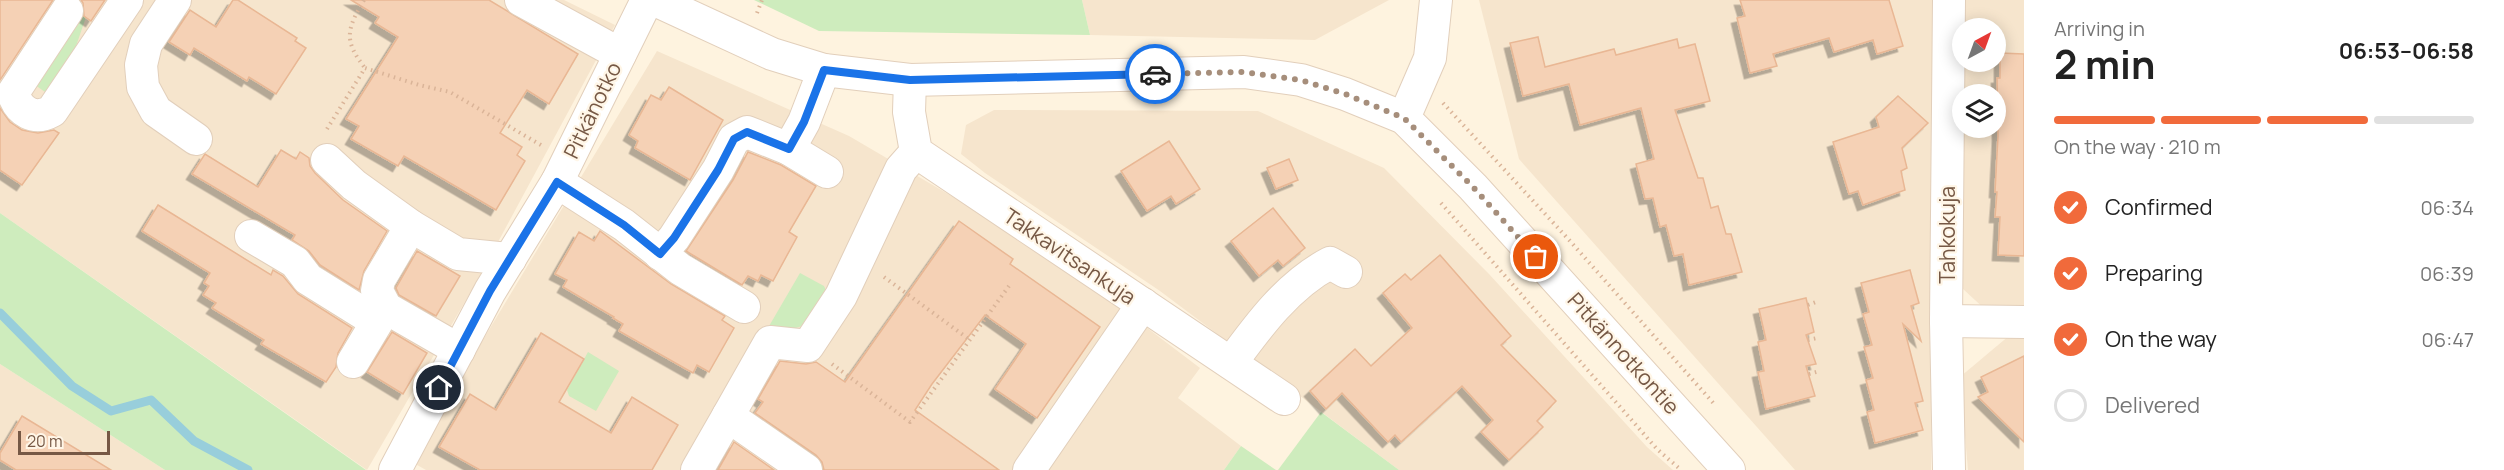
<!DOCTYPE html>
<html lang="en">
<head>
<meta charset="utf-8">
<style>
  :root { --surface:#fff; --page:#f6f6f6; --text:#222; --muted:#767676; --line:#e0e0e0; --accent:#f16a3b }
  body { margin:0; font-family:Manrope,sans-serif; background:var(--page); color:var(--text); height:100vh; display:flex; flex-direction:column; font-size:22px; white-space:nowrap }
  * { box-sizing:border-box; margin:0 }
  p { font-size:20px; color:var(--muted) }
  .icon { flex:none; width:33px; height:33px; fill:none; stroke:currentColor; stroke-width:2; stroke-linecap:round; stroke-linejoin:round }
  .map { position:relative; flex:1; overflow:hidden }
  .panel { display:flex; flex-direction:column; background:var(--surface); width:480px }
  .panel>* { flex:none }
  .needle { width:39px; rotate:41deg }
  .controls { position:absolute; left:1952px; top:18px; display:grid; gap:12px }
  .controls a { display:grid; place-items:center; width:54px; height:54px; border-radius:50%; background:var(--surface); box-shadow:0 3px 15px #0003; font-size:30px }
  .scale { position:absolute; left:18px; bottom:15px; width:92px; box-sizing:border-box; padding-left:6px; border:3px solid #765845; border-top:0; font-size:16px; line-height:21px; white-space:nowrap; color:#765845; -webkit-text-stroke:4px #fff6e7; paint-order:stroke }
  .pin { position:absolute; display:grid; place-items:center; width:51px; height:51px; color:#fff; margin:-26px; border:3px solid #fff; border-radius:50%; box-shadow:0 2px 6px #0007 }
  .courier { position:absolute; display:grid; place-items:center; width:60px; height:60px; margin:-30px; border:4px solid #1a73e8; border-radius:50%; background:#fff; color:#222; box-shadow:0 2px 8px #0007 }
  .head em { font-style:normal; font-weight:700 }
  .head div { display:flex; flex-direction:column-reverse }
  .head { display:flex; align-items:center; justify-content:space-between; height:102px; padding:0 30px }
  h1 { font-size:39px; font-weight:700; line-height:45px }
  .bar { display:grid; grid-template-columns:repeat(4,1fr); gap:9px 6px; align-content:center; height:72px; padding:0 30px }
  .bar i { height:8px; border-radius:4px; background:var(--line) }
  .bar .selected { background:var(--accent) }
  .bar p { grid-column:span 4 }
  ol { padding:0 30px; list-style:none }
  li { display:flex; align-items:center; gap:18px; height:66px }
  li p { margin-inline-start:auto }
  li .icon { padding:6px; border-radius:50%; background:var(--accent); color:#fff; stroke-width:4 }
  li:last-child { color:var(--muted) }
  li i { width:33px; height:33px; border:3px solid var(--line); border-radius:50% }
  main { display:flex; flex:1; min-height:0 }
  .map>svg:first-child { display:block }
  .residential { fill:#f6e5cd }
  .green { fill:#ceecbd }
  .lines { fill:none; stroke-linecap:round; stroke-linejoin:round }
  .stream { stroke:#98cedb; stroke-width:9 }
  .building { fill:#f5d1b5; stroke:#e9b794; stroke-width:1.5; filter:url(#shadow) }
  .minor-casing { stroke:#e2cfbb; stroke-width:34 }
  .path { stroke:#dab498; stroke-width:4; stroke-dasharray:1.5 4.5; stroke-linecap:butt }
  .minor { stroke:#fff; stroke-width:32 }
  .done { stroke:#a68e7b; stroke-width:6; stroke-dasharray:0 10.8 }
  .route { stroke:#1a73e8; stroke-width:8 }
  .labels { text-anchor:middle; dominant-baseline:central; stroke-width:4.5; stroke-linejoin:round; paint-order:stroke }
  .street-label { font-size:21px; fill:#765845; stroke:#fff6e7 }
</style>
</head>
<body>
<main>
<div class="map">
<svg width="2024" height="470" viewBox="0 0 2024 470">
  <defs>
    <filter id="shadow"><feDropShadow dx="-5.5" dy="5.5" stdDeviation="0" flood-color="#0004"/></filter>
  </defs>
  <rect width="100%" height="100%" fill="#fef3df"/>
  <g class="residential">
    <path d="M0 0H564L615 25 477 281 367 470 0 213Z"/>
    <path d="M1082 0H1389L1315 40 1090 35Z"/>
    <path d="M1479 0H1933L1931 470H1795L1519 159Z"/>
    <path d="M1963 0H2024V313L1988 312 1962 288V128H1995V94H1962V62H1995V28H1963Z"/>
    <path d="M657 51 849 136 1047 252 1200 368 1178 398 1241 446 1224 470H426L410 461Z"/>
    <path d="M994 110 1258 111 1384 168 1489 274 1647 447 1673 470H1399L1160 291 985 173 961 154 966 125Z"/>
    <path d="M2010 335 2024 336V470H1968L1960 377Z"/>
    <path d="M0 364 165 470H0Z"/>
  </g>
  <g class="green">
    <path d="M754 0H1082L1090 35 819 31Z"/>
    <path d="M80 13 86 17 61 90 55 99 28 80Z"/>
    <path d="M0 213 366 470H165L0 364Z"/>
    <path d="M800 273 824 286 828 295 817 322 770 335 765 333Z"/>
    <path d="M588 352 619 371 596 411 569 396 567 390Z"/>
    <path d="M1321 412 1399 470H1278Z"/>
    <path d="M1241 446 1276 470H1224Z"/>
  </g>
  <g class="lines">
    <path class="stream" d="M0 313 72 386 111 411 151 400 194 441 248 470"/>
  </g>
  <g class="building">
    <path d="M0 0H53L0 80Z"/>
    <path d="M81 0H105L91 21 84 16 83 3Z"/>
    <path d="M233 0H238L297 38 295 41 306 48 276 94 249 77 247 81 194 48 190 55 169 42 190 10 216 27Z"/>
    <path d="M351 0H489L578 54 549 104 527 90 500 133 522 147 517 155 525 161 496 210 404 156 398 166 351 139 359 126 346 119 398 37 375 23 379 17Z"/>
    <path d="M1740 0H1889L1903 46 1877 54 1873 40 1834 52 1829 38 1773 54 1777 66 1750 73 1737 18 1745 16Z"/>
    <path d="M1538 37 1545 67 1614 49 1616 55 1677 39 1679 48 1695 44 1710 101 1675 110 1698 178H1703L1711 208 1718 206 1726 234H1731L1742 272 1689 285 1683 254 1674 256 1666 225 1660 227 1653 198 1645 199 1636 164 1654 159 1641 108 1580 125 1569 84 1523 96 1510 43Z"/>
    <path d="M2000 53 2024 54V256L1998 255 2000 217H1995L1997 192H1995L1998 136 1997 78H2000Z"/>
    <path d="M669 87 723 120 690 180 635 148 638 141 629 135 651 95 661 100Z"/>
    <path d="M1898 96 1928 123 1902 148 1907 168 1901 171 1905 190 1863 205 1858 191 1849 194 1833 142 1879 127 1876 117Z"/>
    <path d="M0 108 10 122 22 130 38 133 54 130 59 133 22 185 0 170Z"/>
    <path d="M1169 141 1200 189 1176 204 1171 196 1147 211 1121 171Z"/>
    <path d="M281 150 296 159 300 152 309 158 310 166 315 173 343 200 387 231 364 271 359 290 320 265 309 251 292 240 295 235 192 174 205 154 258 187Z"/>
    <path d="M748 152 781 165 816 186 789 232 797 237 773 281 761 275 758 281 748 276 742 285 686 251 733 180Z"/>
    <path d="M1289 159 1298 180 1276 189 1267 168Z"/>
    <path d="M158 205 271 275 273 270 283 276 298 294 352 328 338 353 336 367 326 382 261 344 264 340 212 308 216 303 203 295 209 286 204 283 210 273 142 231Z"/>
    <path d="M1273 208 1305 248 1283 266 1278 260 1259 276 1231 241Z"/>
    <path d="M959 221 1013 259 1010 264 1100 327 1037 418 995 389 1026 344 985 315 932 384 915 410 999 470H824L822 462 816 455 755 413 763 402 758 399 780 361 806 364 816 362 845 382Z"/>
    <path d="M600 231 671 284 725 316 722 320 734 328 709 372 697 365 693 373 619 331 623 324 613 318 614 317 563 287 567 280 555 274 579 232 594 241Z"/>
    <path d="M417 251 460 276 436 316 399 295 396 288Z"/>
    <path d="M1440 255 1511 336 1501 345 1556 401 1537 421 1543 427 1509 460 1481 432 1493 420 1462 386 1401 442 1395 435 1388 442 1342 393 1326 409 1310 391 1355 349 1371 366 1412 328 1383 293 1405 274 1411 280Z"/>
    <path d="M1910 270 1919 303 1911 306 1921 341 1903 324 1923 401 1915 403 1923 430 1875 443 1867 412 1874 410 1866 380 1873 378 1864 347 1872 345 1863 314 1869 312 1861 283Z"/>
    <path d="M1806 298 1814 332 1806 335 1816 364 1806 366 1815 396 1766 409 1758 372 1764 371 1758 342 1766 340 1759 309Z"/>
    <path d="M392 332 427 353 403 394 367 372Z"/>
    <path d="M541 333 584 359 559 402 611 433 632 397 678 425 652 470H480L439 447 470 394 496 410Z"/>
    <path d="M2024 356V442L1978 397 1988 392 1981 377Z"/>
    <path d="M22 416 111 470H16L0 460V453Z"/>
    <path d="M734 442 774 470H718Z"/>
  </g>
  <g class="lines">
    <defs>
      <g id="minor">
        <path d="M175 0 146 44 141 65 143 87 156 111 196 139"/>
        <path d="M521 0 620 54"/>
        <path d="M655 0 772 54 824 70 910 80 1244 72 1301 80 1345 94 1404 118 1473 187 1729 470"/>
        <path d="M67 11 13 93C19 112 34 121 52 111L127 0"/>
        <path d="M910 80 909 112 916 152 1284 399"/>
        <path d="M1404 118 1430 58 1436 0"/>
        <path d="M789 149 804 122 824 70"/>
        <path d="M327 160 354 185 411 226 458 254 510 259"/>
        <path d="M557 182 624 225 680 269 744 307"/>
        <path d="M411 226 379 280 377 291 386 308 459 350"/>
        <path d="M251 236 295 262 308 279 377 322 353 362"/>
        <path d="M660 254 674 238 718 170 734 139 747 132 789 149 827 172"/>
        <path d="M1946 321 2024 322"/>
        <path d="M1231 363C1258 326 1288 285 1330 263L1346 272"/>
        <path d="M395 470 490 291 557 182 647 0"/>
        <path d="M697 470 728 416"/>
        <path d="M806 470 728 416 770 342 808 346 841 296 901 169 916 152"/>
        <path d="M1029 470 1143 304"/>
        <path d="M1949 470 1946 321 1949 0"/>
      </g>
    </defs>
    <use href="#minor" class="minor-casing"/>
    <g class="path">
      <path d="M364 0C347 29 343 40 365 68"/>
      <path d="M757 13 762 0"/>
      <path d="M1443 103 1570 241 1715 405"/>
      <path d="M327 129 365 68 419 85 450 92 541 145"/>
      <path d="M1441 203 1657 449 1681 470"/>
      <path d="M884 277 970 340"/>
      <path d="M1808 305 1816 302"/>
      <path d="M1808 340 1817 338"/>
      <path d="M832 364 910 422 1009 286"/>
      <path d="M1809 374 1820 371"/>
    </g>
    <use href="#minor" class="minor"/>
  </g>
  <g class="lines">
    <path class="done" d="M1155 74 1244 72 1301 80 1345 94 1404 118 1473 187 1536 257"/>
    <path class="route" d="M439 388 490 291 557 182 624 225 660 254 674 238 718 170 734 139 747 132 789 149 804 122 824 70 910 80 1155 74"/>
  </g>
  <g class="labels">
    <g class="street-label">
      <text transform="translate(592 110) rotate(-64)">Pitkänotko</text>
      <text transform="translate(1947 235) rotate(-90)">Tahkokuja</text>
      <text transform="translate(1070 256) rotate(34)">Takkavitsankuja</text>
      <text transform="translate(1624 353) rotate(48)">Pitkännotkontie</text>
    </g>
  </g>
</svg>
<div class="controls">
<a><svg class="needle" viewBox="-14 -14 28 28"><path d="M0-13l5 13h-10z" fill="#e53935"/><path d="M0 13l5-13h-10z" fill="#767676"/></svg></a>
<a><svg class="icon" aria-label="layers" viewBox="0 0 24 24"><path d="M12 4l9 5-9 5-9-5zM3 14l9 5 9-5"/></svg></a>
</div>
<div class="scale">20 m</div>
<div class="pin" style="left:1536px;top:257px;background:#ea580c"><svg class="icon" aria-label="bag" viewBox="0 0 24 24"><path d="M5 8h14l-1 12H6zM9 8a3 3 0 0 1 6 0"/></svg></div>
<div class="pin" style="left:439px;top:388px;background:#1f2937"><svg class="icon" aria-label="home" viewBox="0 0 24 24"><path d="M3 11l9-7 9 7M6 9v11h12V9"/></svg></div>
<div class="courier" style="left:1155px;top:74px"><svg class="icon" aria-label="car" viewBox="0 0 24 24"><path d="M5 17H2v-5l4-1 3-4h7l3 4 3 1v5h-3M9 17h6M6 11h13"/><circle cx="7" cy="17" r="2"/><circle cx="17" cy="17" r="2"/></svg></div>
</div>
<section class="panel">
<div class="head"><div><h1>2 min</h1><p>Arriving in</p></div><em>06:53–06:58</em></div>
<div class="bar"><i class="selected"></i><i class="selected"></i><i class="selected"></i><i></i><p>On the way · 210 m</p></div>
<ol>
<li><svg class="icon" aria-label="check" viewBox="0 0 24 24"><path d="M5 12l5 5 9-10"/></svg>Confirmed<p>06:34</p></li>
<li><svg class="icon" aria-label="check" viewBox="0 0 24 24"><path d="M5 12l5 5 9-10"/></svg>Preparing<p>06:39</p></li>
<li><svg class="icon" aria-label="check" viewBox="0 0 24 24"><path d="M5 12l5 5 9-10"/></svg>On the way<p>06:47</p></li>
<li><i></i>Delivered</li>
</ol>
</section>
</main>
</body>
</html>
